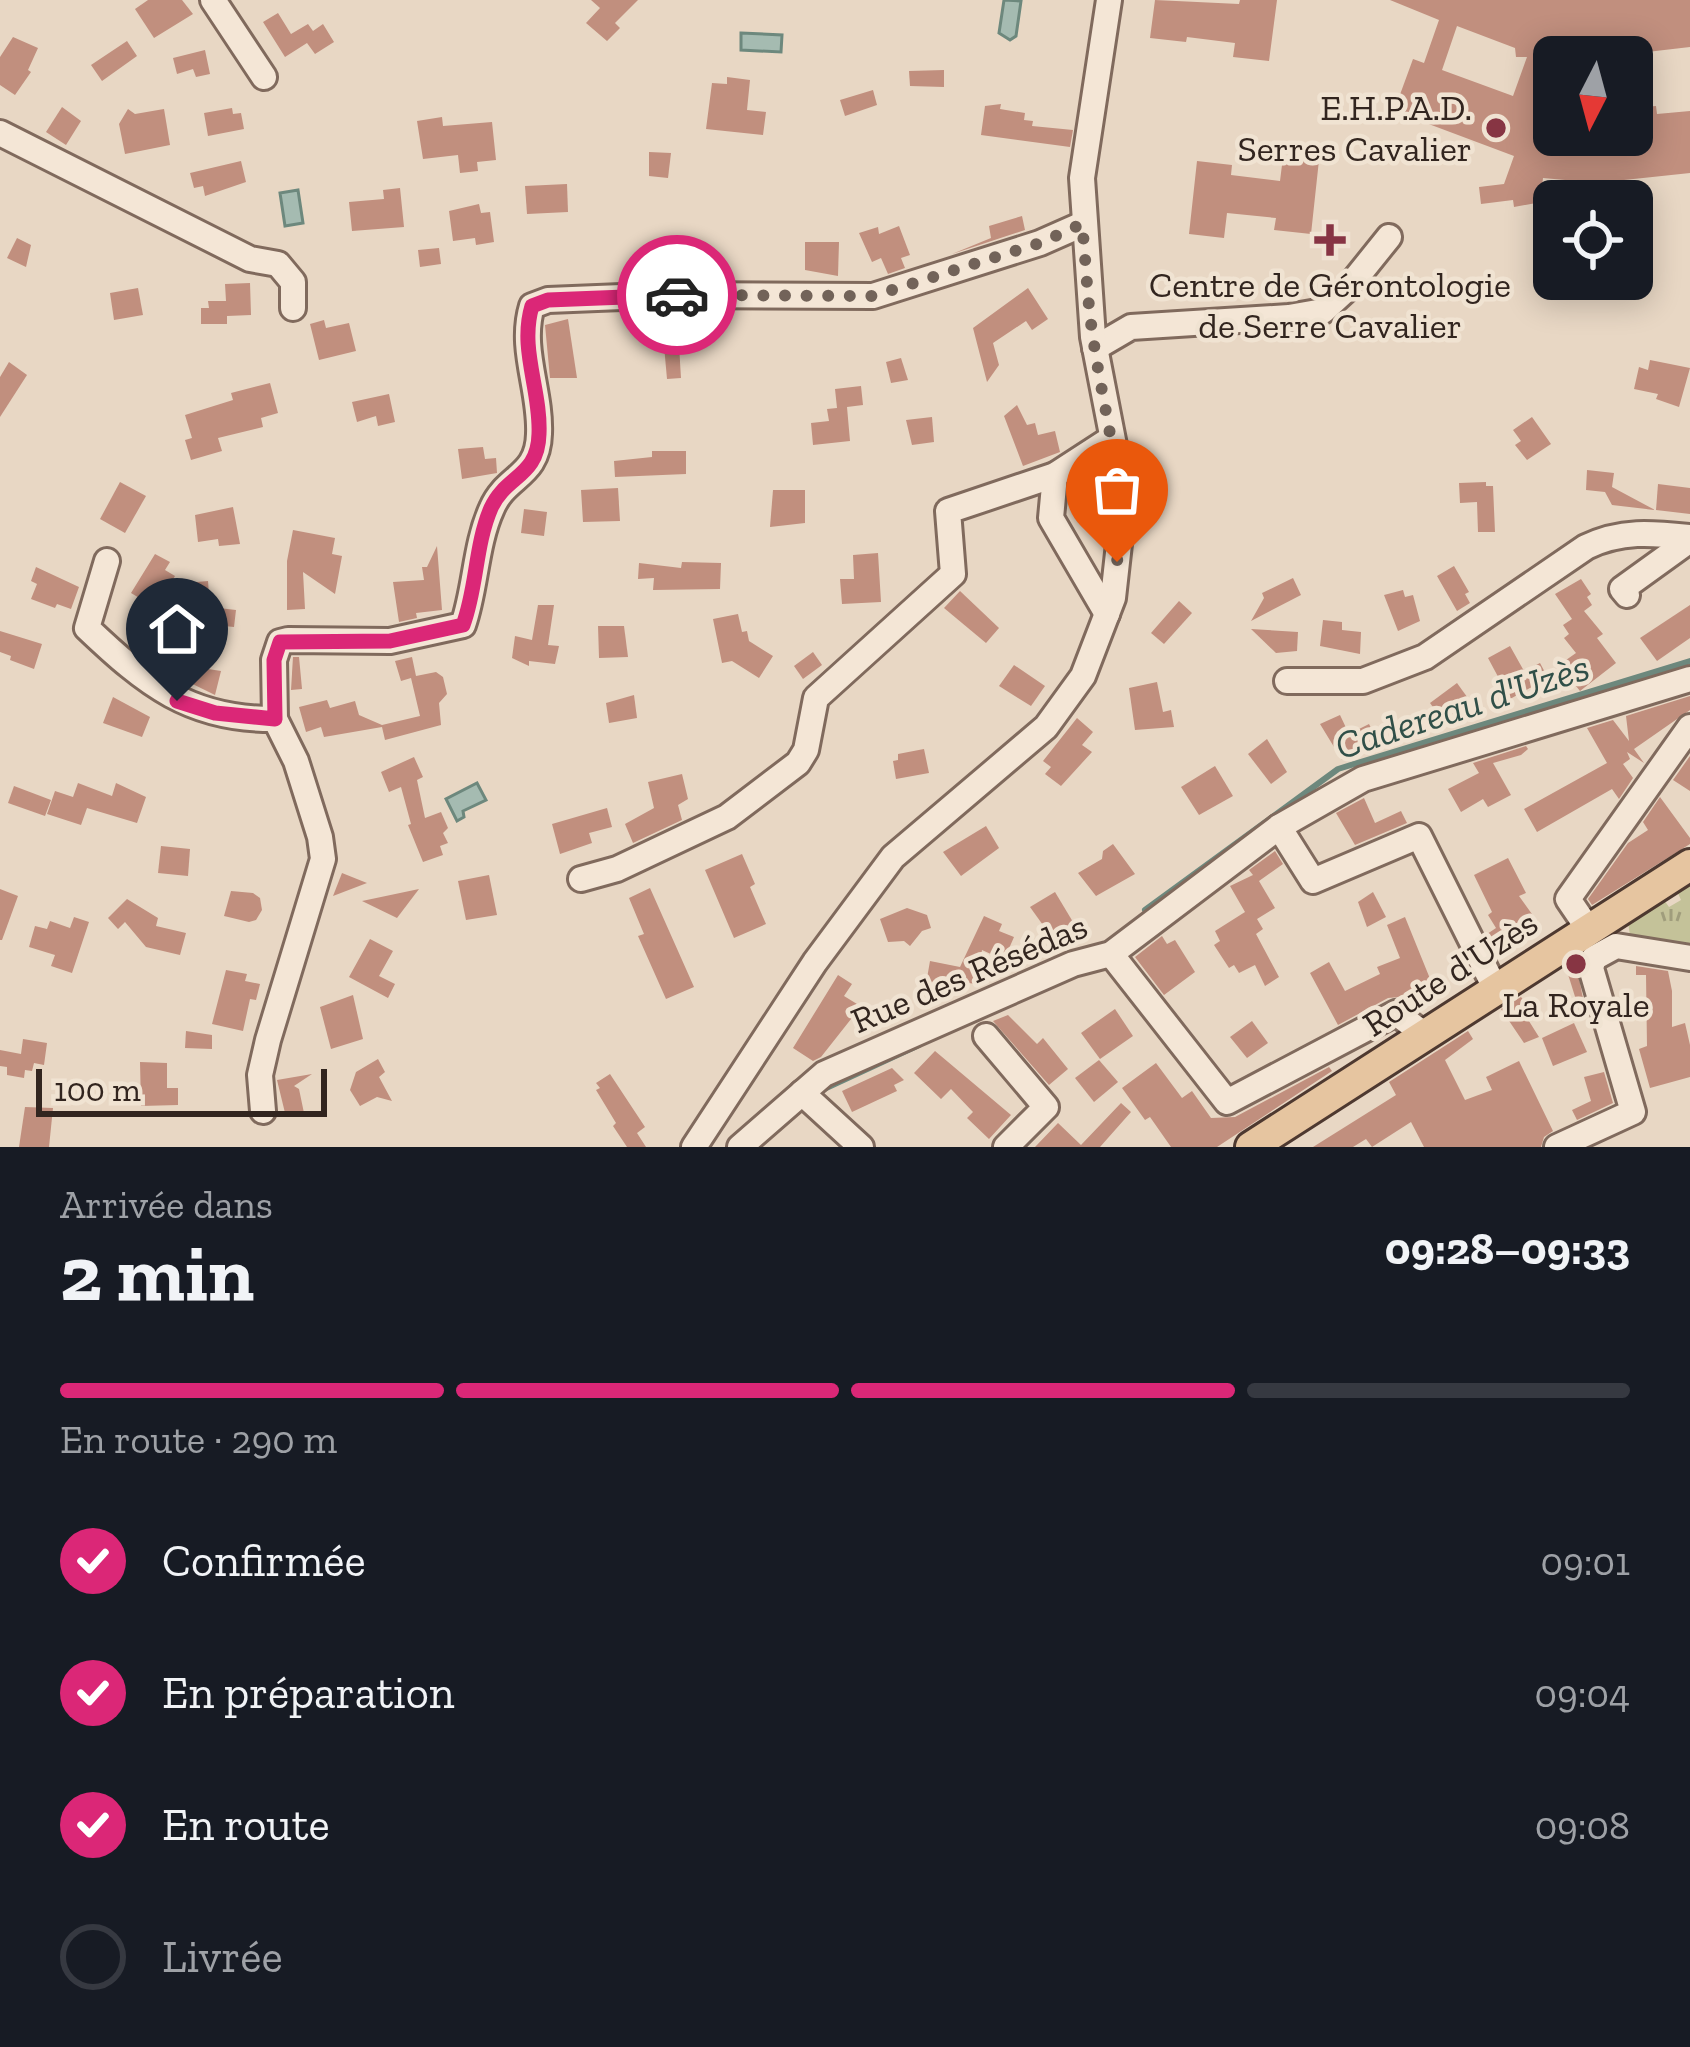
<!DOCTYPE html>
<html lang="fr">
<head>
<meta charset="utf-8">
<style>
  :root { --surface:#171b24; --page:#20242c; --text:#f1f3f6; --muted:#9ea1a6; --line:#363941; --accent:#db2777 }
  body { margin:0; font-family:"Zilla Slab",serif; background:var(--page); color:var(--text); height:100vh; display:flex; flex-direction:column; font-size:45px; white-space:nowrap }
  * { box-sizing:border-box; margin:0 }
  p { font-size:39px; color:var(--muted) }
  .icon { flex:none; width:66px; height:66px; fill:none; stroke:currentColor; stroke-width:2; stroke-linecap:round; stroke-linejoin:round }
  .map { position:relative; height:1147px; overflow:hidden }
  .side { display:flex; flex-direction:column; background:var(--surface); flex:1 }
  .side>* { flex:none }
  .needle { width:78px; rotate:186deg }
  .tools { position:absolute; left:1533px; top:36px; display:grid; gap:24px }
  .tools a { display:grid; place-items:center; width:120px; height:120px; border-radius:18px; background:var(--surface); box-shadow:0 6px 30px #0003; font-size:60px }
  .scale { position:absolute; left:36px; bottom:30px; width:291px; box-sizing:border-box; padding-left:12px; border:6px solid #32251f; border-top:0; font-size:33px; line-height:42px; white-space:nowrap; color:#32251f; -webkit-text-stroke:9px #f0e3d2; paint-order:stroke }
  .pin { position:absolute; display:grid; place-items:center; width:102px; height:102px; color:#fff; margin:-123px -51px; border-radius:50% 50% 50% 0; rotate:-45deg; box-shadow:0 0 12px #0007 }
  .pin .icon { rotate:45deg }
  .courier { position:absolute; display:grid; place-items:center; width:120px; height:120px; margin:-60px; border:9px solid #db2777; border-radius:50%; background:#fff; color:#222; box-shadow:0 3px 15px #0007 }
  .overview em { font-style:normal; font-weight:700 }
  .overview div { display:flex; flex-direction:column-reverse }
  .overview { display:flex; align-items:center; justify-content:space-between; height:204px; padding:0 60px }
  h1 { font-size:78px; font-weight:700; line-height:90px }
  .bar { display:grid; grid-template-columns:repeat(4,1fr); gap:18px 12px; align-content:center; height:144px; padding:0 60px }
  .bar i { height:15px; border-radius:9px; background:var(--line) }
  .bar .current { background:var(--accent) }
  .bar p { grid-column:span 4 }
  ol { padding:0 60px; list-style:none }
  li { display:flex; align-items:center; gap:36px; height:132px }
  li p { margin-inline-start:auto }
  li .icon { padding:12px; border-radius:50%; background:var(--accent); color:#fff; stroke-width:4 }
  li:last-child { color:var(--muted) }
  li i { width:66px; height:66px; border:6px solid var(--line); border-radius:50% }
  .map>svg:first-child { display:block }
  .grass { fill:url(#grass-tufts) }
  .water { fill:#a5bbb1; stroke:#6d887d; stroke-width:3 }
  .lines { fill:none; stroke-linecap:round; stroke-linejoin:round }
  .stream { stroke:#6d887d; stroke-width:6 }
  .building { fill:#c18f7e; fill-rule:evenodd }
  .minor-casing { stroke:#806a5d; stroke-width:30 }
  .major-casing { stroke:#4e3930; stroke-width:36 }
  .minor { stroke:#f4e6d6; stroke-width:24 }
  .major { stroke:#e6c5a0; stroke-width:30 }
  .done { stroke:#726359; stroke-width:12; stroke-dasharray:0 21.6 }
  .route { stroke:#db2777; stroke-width:15 }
  .poi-dot { fill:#873543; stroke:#f0e3d2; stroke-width:4.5 }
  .labels { text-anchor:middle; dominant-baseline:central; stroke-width:9; stroke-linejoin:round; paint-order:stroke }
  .poi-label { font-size:36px; fill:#32251f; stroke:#f0e3d2 }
  .street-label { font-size:36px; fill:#32251f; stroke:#f0e3d2 }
  .water-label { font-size:39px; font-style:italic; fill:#304f48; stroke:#f0e3d2 }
</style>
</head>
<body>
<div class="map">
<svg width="1690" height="1147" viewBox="0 0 1690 1147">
  <defs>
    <pattern id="grass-tufts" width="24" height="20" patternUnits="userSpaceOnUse" patternTransform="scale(3)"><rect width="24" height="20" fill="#c4c299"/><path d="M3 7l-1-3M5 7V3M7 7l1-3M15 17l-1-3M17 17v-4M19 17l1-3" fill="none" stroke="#a09d7c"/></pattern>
  </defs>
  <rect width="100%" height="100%" fill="#e8d7c4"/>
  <path class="grass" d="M1690 882V952L1631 943 1628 922 1664 900 1669 907 1681 900 1677 891Z"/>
  <g class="water">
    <path d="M1004 0 1021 1 1016 36 1010 40 999 33Z"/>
    <path d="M741 33 782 35 781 52 741 50Z"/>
    <path d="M298 190 303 223 285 226 280 193Z"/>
    <path d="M477 783 486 800 463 811 464 817 457 821 446 799Z"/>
  </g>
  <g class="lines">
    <g class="stream">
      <path d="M1145 910 1338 769 1690 661"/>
      <path d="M824 1089 919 1045"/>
    </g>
  </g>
  <g class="building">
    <path d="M148 0H182L193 14 154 38 135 9Z"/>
    <path d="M591 0H638L615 23 620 28 607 41 586 23 600 8Z"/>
    <path d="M1155 0 1239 4 1240 0H1277L1269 61 1233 57 1235 43 1187 37 1186 42 1150 38Z"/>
    <path d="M1390 0H1690V47L1604 57H1554V135H1632V108L1656 106 1657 114 1690 111V173L1577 185 1576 181 1543 178 1541 196 1536 203 1514 207 1513 200 1481 204 1479 187 1504 184 1514 156 1394 111 1413 59 1424 63 1439 20ZM1457 26 1515 48 1516 57H1527L1513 96 1442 70Z"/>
    <path d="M278 13 291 34 308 24 313 31 323 24 334 42 315 54 307 43 285 57 263 22Z"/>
    <path d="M13 37 38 48 28 70 31 72 15 95 0 85V57Z"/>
    <path d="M127 41 137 56 102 81 91 65Z"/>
    <path d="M205 50 210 74 196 77 193 69 177 74 173 58Z"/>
    <path d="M944 70V87L910 86 909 71Z"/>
    <path d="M727 77 750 80 747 110 766 112 763 135 706 129 712 83 727 84Z"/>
    <path d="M873 90 877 105 845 116 840 100Z"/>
    <path d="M1001 104 1000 109 1025 113 1024 120 1033 121 1032 126 1073 130 1070 147 981 135 985 106Z"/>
    <path d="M62 107 81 121 66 145 46 132Z"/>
    <path d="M232 108 233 114 241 113 244 129 208 136 204 113Z"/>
    <path d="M128 109 135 114 164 109 170 145 125 154 119 124Z"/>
    <path d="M442 117 443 126 492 122 496 160 477 162 478 171 460 173 458 155 423 159 417 121Z"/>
    <path d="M649 152 671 153 668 178 649 176Z"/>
    <path d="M1283 157 1319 160 1311 234 1274 230 1276 218 1227 213 1224 238 1189 234 1197 161 1232 165 1231 175 1280 181Z"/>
    <path d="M241 161 246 182 205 196 203 186 194 188 190 173Z"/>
    <path d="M567 184 568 212 527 214 525 186Z"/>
    <path d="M400 188 404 227 352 231 349 202 384 199 383 190Z"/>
    <path d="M479 204 481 213 490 212 494 242 476 245 475 238 453 241 449 211Z"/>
    <path d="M1022 216 1025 230 952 254 991 238 989 226Z"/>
    <path d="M899 226 910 255 901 258 905 268 888 274 881 258 872 262 859 233 878 227 879 234Z"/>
    <path d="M17 238 31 245 26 267 7 258Z"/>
    <path d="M805 242H839L838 276 805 270Z"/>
    <path d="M439 248 441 264 420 267 418 250Z"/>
    <path d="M250 283 251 315 227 316V324H201V308H209L208 301H226L225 284Z"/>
    <path d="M138 288 143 315 114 320 110 293Z"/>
    <path d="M1028 288 1048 319 1032 330 1026 321 993 343 999 365 987 382 973 328Z"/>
    <path d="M661 312H677L681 378 667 379Z"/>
    <path d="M568 319 577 378H550L545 325Z"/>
    <path d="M324 320 326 328 349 323 356 351 319 360 310 324Z"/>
    <path d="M901 358 908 380 891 383 886 362Z"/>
    <path d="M1650 360 1690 368 1679 407 1656 399 1658 394 1634 389 1639 367 1648 370Z"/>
    <path d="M9 362 27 375 0 417V377Z"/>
    <path d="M270 383 278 413 261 418 263 427 218 438 222 451 191 460 185 440 192 438 185 415 233 400 231 393Z"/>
    <path d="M861 386 863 405 847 407 850 441 813 445 811 423 829 421 827 409 837 408 835 389Z"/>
    <path d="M389 394 395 422 378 426 376 416 357 422 352 402Z"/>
    <path d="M1017 405 1027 425 1035 423 1038 435 1055 431 1060 452 1023 466 1004 416Z"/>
    <path d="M932 417 934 442 912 445 906 420Z"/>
    <path d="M1532 417 1551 444 1527 460 1515 445 1521 441 1513 430Z"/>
    <path d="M483 447 485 459 496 458 497 473 462 479 458 449Z"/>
    <path d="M652 451H686V474L615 477 614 461 652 457Z"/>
    <path d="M1587 470 1614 473 1612 487 1655 510 1612 505 1605 492 1586 490Z"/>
    <path d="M120 482 146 496 125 533 100 519Z"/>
    <path d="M1486 482V486H1493L1495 532H1478L1477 502 1460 503 1459 483Z"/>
    <path d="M1658 484 1690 488V514L1656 510Z"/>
    <path d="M618 488 620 521 583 522 581 490Z"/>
    <path d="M773 490H805V523L770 527Z"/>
    <path d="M233 507 240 544 219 546 218 539 198 542 195 515Z"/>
    <path d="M524 509 547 512 544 536 521 533Z"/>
    <path d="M293 530 335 538 332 554 342 556 335 594 303 572 305 609 287 610V561Z"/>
    <path d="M437 546 442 610 416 613 417 618 399 622 393 582 424 580 422 567H427Z"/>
    <path d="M878 553 881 602 842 604 840 579H854L853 555Z"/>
    <path d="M155 554 170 562 165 570 175 576 156 608 131 593Z"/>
    <path d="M682 562 721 563 720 589 653 590 654 578 638 579 639 563 681 568Z"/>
    <path d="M1454 566 1469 592 1465 594 1470 603 1457 611 1437 576Z"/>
    <path d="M36 567 79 587 71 609 57 604 55 608 31 599 37 584 31 581Z"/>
    <path d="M1293 578 1301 595 1251 621 1264 598 1262 593Z"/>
    <path d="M1581 579 1591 594 1587 597 1592 605 1584 611 1603 634 1597 638 1616 663 1580 691 1559 665 1576 653 1564 638 1569 634 1563 625 1572 619 1555 594Z"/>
    <path d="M208 581 210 607 236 610 234 627 194 623 193 608 187 610 175 584Z"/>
    <path d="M1403 590 1405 597 1413 595 1420 621 1398 631 1384 595Z"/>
    <path d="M960 591 999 628 986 643 944 608Z"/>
    <path d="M1179 601 1192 613 1164 644 1151 633Z"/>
    <path d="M538 605H554L548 645 559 646 555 664 529 661V666L512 658 515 636 532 640Z"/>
    <path d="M1690 605V638L1657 661 1640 638Z"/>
    <path d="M738 614 742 632 747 631 749 641 773 656 759 678 732 661 722 663 713 619Z"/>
    <path d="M1323 620 1342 622V630L1361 632 1360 654 1320 646Z"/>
    <path d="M598 626H624L628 657 599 658Z"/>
    <path d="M1251 629 1298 632 1297 651 1276 653Z"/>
    <path d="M0 631 42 644 34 669 10 660 11 656 0 652Z"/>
    <path d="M1510 646 1524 671 1540 663 1548 678 1510 699 1488 658Z"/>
    <path d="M813 652 822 665 803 679 794 666Z"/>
    <path d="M293 657H299L302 689 291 690Z"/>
    <path d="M412 657 416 676 436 672 443 677 447 694 439 703 441 725 385 740 382 727 324 737 321 727 306 732 299 707 327 700 330 708 355 701 359 715 382 725 420 716 411 678 401 681 395 661Z"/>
    <path d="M163 662 221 671 215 695 162 669Z"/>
    <path d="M1014 665 1045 686 1031 706 999 686Z"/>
    <path d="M1157 682 1163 712 1171 710 1174 727 1135 730 1129 688Z"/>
    <path d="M1457 683 1470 701 1443 721 1430 703Z"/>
    <path d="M634 695 637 718 609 723 606 703Z"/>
    <path d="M1690 696V710L1634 749 1644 763 1627 752 1630 759 1623 764 1633 778 1619 799 1612 789 1537 832 1524 809 1607 763 1587 728 1613 720 1629 741 1626 716Z"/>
    <path d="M113 697 150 717 142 737 103 723Z"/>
    <path d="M1340 715 1349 734 1369 724 1378 742 1342 760 1320 724Z"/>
    <path d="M1077 718 1093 732 1082 745 1092 752 1061 786 1045 774 1051 767 1043 761Z"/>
    <path d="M1267 739 1287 772 1271 784 1248 754Z"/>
    <path d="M1526 746 1528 749 1521 755 1493 763 1511 795 1488 807 1483 799 1461 812 1448 789 1479 773 1473 763Z"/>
    <path d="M924 749 929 773 896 779 893 761 898 760V754Z"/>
    <path d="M1690 756V791L1673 780Z"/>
    <path d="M414 757 423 777 417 780 425 818 441 812 448 828 443 833 448 843 440 846 443 855 423 862 408 825 411 824 401 787 389 792 381 772Z"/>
    <path d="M1215 766 1233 796 1199 815 1181 787Z"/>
    <path d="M682 774 688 799 678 805 682 820 633 843 625 824 654 808 648 782Z"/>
    <path d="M78 783 112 796 116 783 146 797 137 823 87 808 81 825 47 814 55 791 73 797Z"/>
    <path d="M14 786 51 800 45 816 8 803Z"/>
    <path d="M1660 797 1690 838V844L1592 905 1588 899 1628 843 1648 830 1643 822Z"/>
    <path d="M1364 798 1375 823 1401 811 1407 823 1355 845 1336 813Z"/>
    <path d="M607 808 612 827 589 833 592 843 560 854 552 824Z"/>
    <path d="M986 826 999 848 961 876 943 852Z"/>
    <path d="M1113 844 1135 874 1096 896 1078 873 1102 859 1103 851Z"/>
    <path d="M161 846 190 849 188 876 158 873Z"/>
    <path d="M1275 851 1283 864 1259 881 1275 908 1257 919 1263 929 1256 934 1279 977 1265 986 1255 965 1239 973 1234 965 1229 968 1214 945 1220 941 1215 931 1245 912 1230 886 1253 875 1249 870Z"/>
    <path d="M742 854 755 884 750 887 766 924 734 938 705 870Z"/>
    <path d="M1508 858 1526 893 1519 896 1542 928 1499 959 1487 934 1496 928 1488 915 1492 912 1474 875Z"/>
    <path d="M342 873 367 883 333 896Z"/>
    <path d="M489 875 497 915 466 920 458 881Z"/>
    <path d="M650 888 694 987 666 999 638 936 644 934 629 898Z"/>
    <path d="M0 889 18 896 2 940H0Z"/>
    <path d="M419 889 397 918 362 901Z"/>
    <path d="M231 891 253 893 260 898 262 910 256 920 249 922 224 916Z"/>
    <path d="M1055 892 1079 932 1058 946 1030 907Z"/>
    <path d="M1373 892 1386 917 1367 927 1358 902Z"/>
    <path d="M127 899 158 918 156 926 186 933 180 955 146 947 125 922 118 929 108 918Z"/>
    <path d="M907 908 927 915 931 928 922 931 910 946 904 941 888 942 880 919Z"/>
    <path d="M984 916 1002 924 999 931 1014 937 1004 960 982 950 976 984 961 982 960 987H951L926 984 930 961 960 967Z"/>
    <path d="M74 917 89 922 72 973 51 966 55 955 29 947 35 926 47 929 50 921 70 928Z"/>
    <path d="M1405 917 1435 991 1408 1001 1399 997 1388 998 1338 1025 1310 973 1329 962 1345 991 1380 974 1377 967 1400 958 1387 925Z"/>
    <path d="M1162 936 1167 944 1175 940 1195 972 1164 995 1135 957Z"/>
    <path d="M370 939 393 951 379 976 395 984 388 998 349 977Z"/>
    <path d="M1576 962 1584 1004 1578 1006 1566 968Z"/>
    <path d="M1636 966 1668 971 1672 991V1027L1685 1023 1690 1045V1077L1650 1088 1639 1049 1647 1046 1646 975H1636Z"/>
    <path d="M226 970 247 974 245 981 260 984 256 1000 250 999 243 1031 212 1024Z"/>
    <path d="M838 975 852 984 844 996 857 1004 851 1012 855 1014 821 1057 813 1061 793 1048Z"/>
    <path d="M353 995 363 1039 331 1049 320 1007Z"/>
    <path d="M1521 997 1528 1006 1522 1010 1539 1037 1524 1043 1501 1009Z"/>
    <path d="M1115 1009 1133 1036 1100 1059 1081 1033Z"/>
    <path d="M1008 1015 1037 1044 1043 1038 1068 1069 1049 1085 993 1021Z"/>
    <path d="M1252 1021 1268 1043 1247 1058 1230 1037Z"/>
    <path d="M1574 1023 1587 1052 1553 1066 1542 1038Z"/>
    <path d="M186 1031 212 1035V1049L185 1048Z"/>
    <path d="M1468 1031 1473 1039 1445 1060 1465 1100 1492 1090 1486 1077 1519 1061 1553 1131 1544 1137 1541 1147H1424L1411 1122 1372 1147 1366 1139 1353 1147H1313L1396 1095 1389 1082Z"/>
    <path d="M23 1039 47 1043 44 1065 34 1063 32 1071 25 1070 24 1078 7 1075V1067L0 1066V1050L21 1054Z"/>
    <path d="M935 1051 1011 1115 989 1139 967 1118 973 1112 951 1089 941 1099 914 1073Z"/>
    <path d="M378 1059 385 1072 379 1077 392 1101 377 1097 360 1106 350 1090 356 1072Z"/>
    <path d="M1099 1060 1118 1082 1094 1102 1075 1078Z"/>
    <path d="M140 1062 167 1063V1088H178V1105L141 1106Z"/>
    <path d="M1156 1063 1182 1098 1192 1091 1211 1118 1235 1117 1329 1067 1332 1071 1217 1147H1171L1150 1117 1145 1120 1122 1088Z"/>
    <path d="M892 1068 904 1080 894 1085 897 1091 852 1112 842 1091Z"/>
    <path d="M1604 1072 1613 1103 1577 1120 1572 1110 1591 1101 1584 1077Z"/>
    <path d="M312 1074 294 1086 299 1089 304 1113 286 1117 277 1080Z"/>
    <path d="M610 1074 645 1127 637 1133 646 1147H627L613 1126 616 1123 596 1090 600 1088 596 1083Z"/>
    <path d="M1121 1103 1131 1112 1100 1147H1035L1058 1123 1081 1145Z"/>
    <path d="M25 1107 53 1108 49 1147H19Z"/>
  </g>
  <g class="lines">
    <defs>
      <g id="minor">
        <path d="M213 0 264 77"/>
        <path d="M0 133 250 259 278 264 293 282V308"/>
        <path d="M1095 348 1131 327 1289 317 1323 311 1348 288 1389 237"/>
        <path d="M1055 475 1051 518 1107 614"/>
        <path d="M107 561 87 628C146 684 190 720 275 719"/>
        <path d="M1627 595 1622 589 1690 540"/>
        <path d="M1287 681H1363L1425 657 1586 547C1621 530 1652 533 1690 537"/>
        <path d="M1279 827 1313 881 1419 836 1495 988"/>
        <path d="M581 879 617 869 727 817 798 763 806 750 816 698 953 574 948 511 1055 475 1112 438"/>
        <path d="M1589 930 1568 899 1690 727"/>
        <path d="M1111 954 1227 1102 1396 1013 1425 1035"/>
        <path d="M1594 958 1616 946 1690 958"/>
        <path d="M986 1036 1046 1107 1006 1147"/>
        <path d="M802 1093 861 1147"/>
        <path d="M263 1111 260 1075 268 1040 323 859 320 837 296 761 275 719 274 660 280 642 288 640 390 641 463 625C476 588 475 545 492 508 506 475 538 477 539 434 541 390 519 349 532 306L548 300 671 295 873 296 1040 243 1083 224"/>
        <path d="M694 1147 815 962 893 857 1046 727 1083 676 1113 598 1121 526 1119 471 1093 337 1082 178 1109 0"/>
        <path d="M740 1147 824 1074 1073 964 1111 954 1279 827 1363 779 1690 679"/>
        <path d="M1557 1147 1633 1112 1591 968 1594 958"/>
      </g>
      <path id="major" d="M1251 1147 1690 865"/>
    </defs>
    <use href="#minor" class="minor-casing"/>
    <use href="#major" class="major-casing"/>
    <use href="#minor" class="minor"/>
    <use href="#major" class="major"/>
  </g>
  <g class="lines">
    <path class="done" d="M677 295 873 296 1040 243 1082 224C1086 261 1087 300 1093 337 1104 416 1126 481 1117 562"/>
    <path class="route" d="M177 701 215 713 275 719 274 660 280 642 390 641 463 625C477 588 475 545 491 508 506 475 538 477 539 434 541 390 519 349 532 306L548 300 677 295"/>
  </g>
  <g class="poi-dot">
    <circle cx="1496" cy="128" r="12"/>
    <path d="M1324 222h12v12h12v12h-12v12h-12v-12h-12v-12h12z"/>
    <circle cx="1576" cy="964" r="12"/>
  </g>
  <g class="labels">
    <g class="poi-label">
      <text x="1472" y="107" text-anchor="end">E.H.P.A.D.<tspan x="1472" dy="41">Serres Cavalier</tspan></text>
      <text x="1330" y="284">Centre de Gérontologie<tspan x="1330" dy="41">de Serre Cavalier</tspan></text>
      <text x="1576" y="1004">La Royale</text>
    </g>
    <g class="street-label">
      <text transform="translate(969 973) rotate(-23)">Rue des Résédas</text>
      <text transform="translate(1450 973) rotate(-33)">Route d'Uzès</text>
    </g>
    <g class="water-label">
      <text transform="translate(1462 706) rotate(-18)">Cadereau d'Uzès</text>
    </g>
  </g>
</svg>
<div class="tools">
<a><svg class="needle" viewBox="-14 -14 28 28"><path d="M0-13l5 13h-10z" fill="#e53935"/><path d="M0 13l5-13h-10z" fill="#9ea1a6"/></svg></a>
<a><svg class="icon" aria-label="locate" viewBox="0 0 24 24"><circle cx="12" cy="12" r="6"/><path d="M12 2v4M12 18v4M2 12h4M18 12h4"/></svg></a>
</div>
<div class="scale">100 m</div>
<div class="pin" style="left:1117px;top:562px;background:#ea580c"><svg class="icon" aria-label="bag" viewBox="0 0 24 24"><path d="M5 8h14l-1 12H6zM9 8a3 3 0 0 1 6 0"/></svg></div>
<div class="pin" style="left:177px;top:701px;background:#1f2937"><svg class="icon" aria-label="home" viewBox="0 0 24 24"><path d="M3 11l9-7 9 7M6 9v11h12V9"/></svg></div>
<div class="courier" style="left:677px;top:295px"><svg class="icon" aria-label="car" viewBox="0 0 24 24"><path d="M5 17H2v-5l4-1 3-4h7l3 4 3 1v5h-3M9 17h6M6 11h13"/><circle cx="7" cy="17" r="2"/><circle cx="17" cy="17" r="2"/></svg></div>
</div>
<section class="side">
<div class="overview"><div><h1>2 min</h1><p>Arrivée dans</p></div><em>09:28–09:33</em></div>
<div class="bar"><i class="current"></i><i class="current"></i><i class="current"></i><i></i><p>En route · 290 m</p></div>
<ol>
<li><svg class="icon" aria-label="check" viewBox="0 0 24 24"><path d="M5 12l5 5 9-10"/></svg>Confirmée<p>09:01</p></li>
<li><svg class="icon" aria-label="check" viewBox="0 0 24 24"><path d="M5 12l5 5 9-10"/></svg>En préparation<p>09:04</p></li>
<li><svg class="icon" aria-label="check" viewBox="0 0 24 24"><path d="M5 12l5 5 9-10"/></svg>En route<p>09:08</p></li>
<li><i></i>Livrée</li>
</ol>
</section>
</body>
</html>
